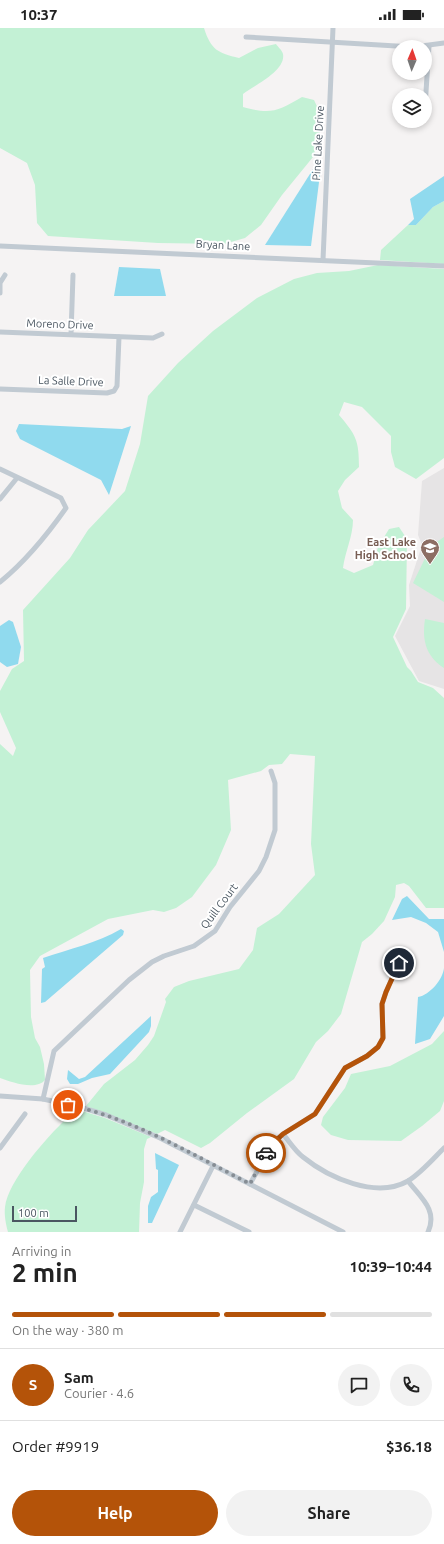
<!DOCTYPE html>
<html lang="en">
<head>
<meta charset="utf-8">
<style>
  :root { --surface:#fff; --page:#f2f2f2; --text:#222; --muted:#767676; --line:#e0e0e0; --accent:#b45309 }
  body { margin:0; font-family:Ubuntu,sans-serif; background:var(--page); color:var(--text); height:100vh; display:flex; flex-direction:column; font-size:15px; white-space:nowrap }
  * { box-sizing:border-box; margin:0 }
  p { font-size:13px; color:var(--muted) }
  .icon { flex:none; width:22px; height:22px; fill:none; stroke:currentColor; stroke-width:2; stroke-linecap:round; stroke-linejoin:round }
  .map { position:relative; height:1204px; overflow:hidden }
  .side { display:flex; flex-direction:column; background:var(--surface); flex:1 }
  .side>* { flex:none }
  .needle { width:26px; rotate:2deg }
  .tools { position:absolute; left:392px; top:12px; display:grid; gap:8px }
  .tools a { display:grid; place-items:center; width:40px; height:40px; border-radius:50%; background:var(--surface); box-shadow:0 2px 6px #0003; font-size:20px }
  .scale { position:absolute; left:12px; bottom:10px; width:65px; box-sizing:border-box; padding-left:4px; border:2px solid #4a5661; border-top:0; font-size:11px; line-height:14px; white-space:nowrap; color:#4a5661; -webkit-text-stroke:3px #fff; paint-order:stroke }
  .pin { position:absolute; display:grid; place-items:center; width:34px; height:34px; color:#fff; margin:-17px; border:2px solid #fff; border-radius:50%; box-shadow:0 1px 4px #0007 }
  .courier { position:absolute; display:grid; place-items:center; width:40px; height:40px; margin:-20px; border:3px solid #b45309; border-radius:50%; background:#fff; color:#222; box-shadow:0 1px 5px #0007 }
  .overview em { font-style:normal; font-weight:700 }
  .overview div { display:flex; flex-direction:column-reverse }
  .overview { display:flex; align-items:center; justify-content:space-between; height:68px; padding:0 12px }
  h1 { font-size:26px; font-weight:700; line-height:30px }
  .bar { display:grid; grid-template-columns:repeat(4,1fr); gap:6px 4px; align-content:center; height:48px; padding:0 12px }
  .bar i { height:5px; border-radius:3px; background:var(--line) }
  .bar .on { background:var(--accent) }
  .bar p { grid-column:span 4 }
  .line { display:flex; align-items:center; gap:10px; padding:0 12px; border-top:1px solid var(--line) }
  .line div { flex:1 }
  .round { display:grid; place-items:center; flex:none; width:42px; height:42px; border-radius:21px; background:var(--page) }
  .action { display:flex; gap:8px; margin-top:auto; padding:8px 12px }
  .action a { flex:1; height:46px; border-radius:24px; background:var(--accent); color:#fff; font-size:16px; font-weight:700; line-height:46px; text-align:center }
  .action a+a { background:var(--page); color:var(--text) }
  .status { display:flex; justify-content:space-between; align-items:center; height:28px; padding:0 20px; background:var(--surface); direction:ltr }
  .status svg { height:11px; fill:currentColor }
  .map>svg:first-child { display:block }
  .education { fill:#e6e4e5 }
  .green { fill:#c3f1d5 }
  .water { fill:#90daee }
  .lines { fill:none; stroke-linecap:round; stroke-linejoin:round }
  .minor { stroke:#c1cad2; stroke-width:5 }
  .done { stroke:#868d94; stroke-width:4; stroke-dasharray:0 7.2 }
  .route { stroke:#b45309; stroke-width:5 }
  .labels { text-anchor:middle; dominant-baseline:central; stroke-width:4; stroke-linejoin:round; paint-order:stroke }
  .street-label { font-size:11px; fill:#4a5661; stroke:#fff }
  .education-label { font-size:11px; font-weight:bold; fill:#785e54; stroke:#fff; text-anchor:end }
</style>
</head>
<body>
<div class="status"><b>10:37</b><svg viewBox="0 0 49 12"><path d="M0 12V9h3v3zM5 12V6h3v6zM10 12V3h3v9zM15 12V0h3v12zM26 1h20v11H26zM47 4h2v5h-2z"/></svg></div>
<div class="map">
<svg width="444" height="1204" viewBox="0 0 444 1204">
  <rect width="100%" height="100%" fill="#f5f3f3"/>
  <path class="education" d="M444 440V661L419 653 395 608 410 578 409 557 422 517 418 507 422 453Z"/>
  <g class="green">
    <path d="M0 0H204C211 22 218 25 239 30L258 20 276 16C278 19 282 22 283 26 286 43 255 57 243 66V79C271 87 278 83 302 69L314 72 320 85V107L313 129 282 167 261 197 245 210 224 216 158 215 48 208 37 195 35 157 27 135 0 120Z"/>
    <path d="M444 173V236L380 232 381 222 408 197H416L433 179Z"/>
    <path d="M378 237 444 241V430L416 451 395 439 391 424V408L362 379 344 374 339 387C356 407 359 412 359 439L345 452 338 463 342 480 353 492C353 508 345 524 343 540L354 545 373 537 378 519 389 501 399 499 407 511 406 581 393 609 407 639 411 643 418 654 433 660 444 670V880H426L409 858 404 855 396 857 395 869 384 893 372 906 362 914 341 986 328 1003 316 1014 294 1051 247 1085 210 1115 201 1120 165 1102 157 1106 86 1078 104 1056 135 1032 148 1017 154 1008 166 974 165 971 174 959 189 953 239 941 253 922 257 900 279 886 315 847 311 816 315 728 290 726 282 736 269 737 261 743 228 752 231 802 216 837 192 869 176 880 164 884 153 882 108 891 40 928 30 942 31 989 35 1010 40 1019 44 1036 45 1052C36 1063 11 1054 0 1050V716L13 728 16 720 0 684V663L12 641 24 633 23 582 70 530 88 502 125 463 140 416 148 368 178 335 213 303 257 270 294 251 317 245 349 243Z"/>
    <path d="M444 509V574L413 555 431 518Z"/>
    <path d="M425 591 444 595V640C425 628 422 611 425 591Z"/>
    <path d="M444 1003V1073L440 1083 422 1098 401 1113 348 1112 331 1107 321 1097 323 1089 345 1060 351 1046 390 1038 432 1016Z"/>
    <path d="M82 1083 105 1090 151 1109 147 1111 144 1121V1154L140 1175 139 1204H8C6 1197 4 1187 5 1179 8 1153 47 1109 66 1091 71 1087 78 1088 82 1083Z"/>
  </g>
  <g class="water">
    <path d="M315 138H321L311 218 265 217Z"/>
    <path d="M444 148V173L433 179 416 197H408L414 191 410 171Z"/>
    <path d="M119 239 160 241 166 268H114Z"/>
    <path d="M19 396 122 401 131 398 109 467 101 452 20 411 16 403Z"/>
    <path d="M9 592 13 594 21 619 18 636 7 639 0 634V598Z"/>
    <path d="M407 868 429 891H444V924L438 904 426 895 411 889 392 892 402 871Z"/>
    <path d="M121 901 124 903 123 907 45 974 41 975 42 941 45 939 43 930C69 921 97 915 121 901Z"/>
    <path d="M444 940V988L430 1011 415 1016 418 969C430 967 443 951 444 940Z"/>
    <path d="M151 988V998L149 1004 110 1046 92 1050 78 1056H70L67 1051 68 1042 79 1051 85 1049Z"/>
    <path d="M155 1125 179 1137 152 1195H148V1178L151 1169 158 1164V1142L156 1141Z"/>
  </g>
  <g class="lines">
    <g class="minor">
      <path d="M246 9 413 19"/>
      <path d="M414 19 444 15"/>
      <path d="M425 79 429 18"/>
      <path d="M0 218 444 238"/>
      <path d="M323 232 333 0"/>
      <path d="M0 265V255L5 247"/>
      <path d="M0 304 153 310 162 306"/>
      <path d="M71 306 73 247"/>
      <path d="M0 361 107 365 114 363 117 358 119 309"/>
      <path d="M0 441 61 470 66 480C47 507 26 533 0 554"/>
      <path d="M0 471 17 450"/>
      <path d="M0 1068 43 1071 80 1079 106 1087 160 1110 343 1204"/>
      <path d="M43 1071 54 1023 129 952 152 934 164 928 194 918 215 903 230 879 259 843 266 829 275 802V755L271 743"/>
      <path d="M283 1106C289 1113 295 1123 303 1129 329 1150 376 1171 408 1153 421 1145 433 1131 444 1120"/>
      <path d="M0 1120 25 1086"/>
      <path d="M408 1153C421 1170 438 1182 428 1204"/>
      <path d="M250 1156 272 1116 283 1106 315 1086 345 1040 367 1028 378 1019 383 1010 382 976 386 964 399 935 407 928"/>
      <path d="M194 1177 249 1204"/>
      <path d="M180 1204 213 1138"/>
    </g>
  </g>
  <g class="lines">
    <path class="done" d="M68 1077C132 1090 192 1126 250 1156L266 1125"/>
    <path class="route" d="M266 1125 272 1116 283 1106 315 1086 345 1040 367 1028 378 1019 383 1010 382 976 386 964 399 935"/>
  </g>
  <defs>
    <symbol id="school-pin" viewBox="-11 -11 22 30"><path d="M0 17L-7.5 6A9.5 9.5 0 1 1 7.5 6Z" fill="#8d6e63" stroke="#fff"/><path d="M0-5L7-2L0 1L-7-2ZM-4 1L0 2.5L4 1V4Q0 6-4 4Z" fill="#fff"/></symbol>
  </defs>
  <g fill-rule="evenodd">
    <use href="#school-pin" x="419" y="509" width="22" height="30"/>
  </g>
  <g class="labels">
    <g class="street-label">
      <text transform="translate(318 115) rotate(-87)">Pine Lake Drive</text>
      <text transform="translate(223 217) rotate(3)">Bryan Lane</text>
      <text transform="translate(60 296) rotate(2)">Moreno Drive</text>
      <text transform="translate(71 353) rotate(2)">La Salle Drive</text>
      <text transform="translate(219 878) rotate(-53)">Quill Court</text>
    </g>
    <g class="education-label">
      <text x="416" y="514">East Lake<tspan x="416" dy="13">High School</tspan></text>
    </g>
  </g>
</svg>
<div class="tools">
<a><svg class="needle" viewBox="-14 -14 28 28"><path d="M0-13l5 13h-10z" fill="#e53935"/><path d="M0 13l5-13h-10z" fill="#767676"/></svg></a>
<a><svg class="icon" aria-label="layers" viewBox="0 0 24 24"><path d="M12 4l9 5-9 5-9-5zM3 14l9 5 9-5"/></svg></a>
</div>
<div class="scale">100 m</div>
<div class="pin" style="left:68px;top:1077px;background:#ea580c"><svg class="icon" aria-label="bag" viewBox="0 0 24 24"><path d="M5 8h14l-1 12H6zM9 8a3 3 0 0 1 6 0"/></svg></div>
<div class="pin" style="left:399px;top:935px;background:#1f2937"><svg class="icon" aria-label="home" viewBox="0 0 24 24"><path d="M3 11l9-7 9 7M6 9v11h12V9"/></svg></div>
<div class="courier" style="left:266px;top:1125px"><svg class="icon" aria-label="car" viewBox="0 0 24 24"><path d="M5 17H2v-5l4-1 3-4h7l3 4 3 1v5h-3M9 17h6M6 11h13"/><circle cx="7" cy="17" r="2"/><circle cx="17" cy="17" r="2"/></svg></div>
</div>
<section class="side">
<div class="overview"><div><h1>2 min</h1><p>Arriving in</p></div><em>10:39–10:44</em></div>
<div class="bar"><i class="on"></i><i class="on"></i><i class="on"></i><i></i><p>On the way · 380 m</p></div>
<div class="line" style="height:72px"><b class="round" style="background:var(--accent);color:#fff">S</b><div><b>Sam</b><p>Courier · 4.6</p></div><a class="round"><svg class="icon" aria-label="chat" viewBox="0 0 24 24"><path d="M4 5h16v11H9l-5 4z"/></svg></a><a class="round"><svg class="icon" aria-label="phone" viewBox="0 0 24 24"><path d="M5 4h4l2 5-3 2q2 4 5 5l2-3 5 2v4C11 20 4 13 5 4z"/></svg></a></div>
<div class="line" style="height:52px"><div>Order #9919</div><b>$36.18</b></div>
<div class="action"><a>Help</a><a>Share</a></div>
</section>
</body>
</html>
